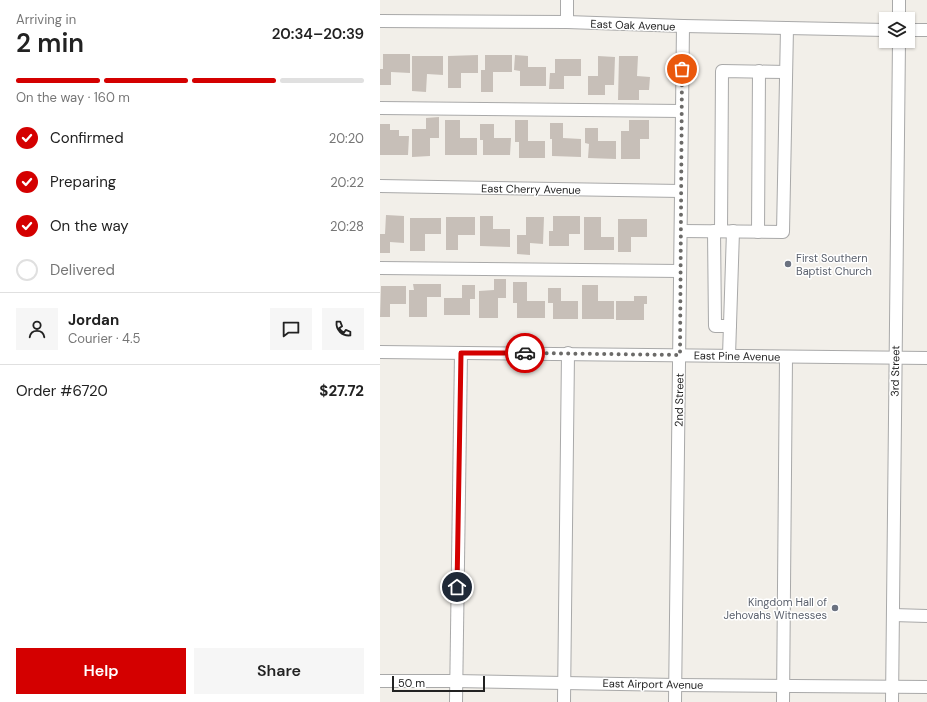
<!DOCTYPE html>
<html lang="en">
<head>
<meta charset="utf-8">
<style>
  :root { --surface:#fff; --page:#f6f6f6; --text:#222; --muted:#767676; --line:#e0e0e0; --accent:#d40000 }
  body { margin:0; font-family:"DM Sans",sans-serif; background:var(--page); color:var(--text); height:100vh; display:flex; flex-direction:column; font-size:15px; white-space:nowrap }
  * { box-sizing:border-box; margin:0 }
  p { font-size:13px; color:var(--muted) }
  .icon { flex:none; width:22px; height:22px; fill:none; stroke:currentColor; stroke-width:2; stroke-linecap:round; stroke-linejoin:round }
  .map { position:relative; flex:1; overflow:hidden }
  .panel { display:flex; flex-direction:column; background:var(--surface); width:380px }
  .panel>* { flex:none }
  .fabs { position:absolute; left:499px; top:12px; display:grid; gap:8px }
  .fabs a { display:grid; place-items:center; width:36px; height:36px; border-radius:0px; background:var(--surface); box-shadow:0 1px 3px #0004; font-size:20px }
  .scale { position:absolute; left:12px; bottom:10px; width:93px; box-sizing:border-box; padding-left:4px; border:2px solid #222; border-top:0; font-size:11px; line-height:14px; white-space:nowrap; color:#222; -webkit-text-stroke:3px #fff; paint-order:stroke }
  .pin { position:absolute; display:grid; place-items:center; width:34px; height:34px; color:#fff; margin:-17px; border:2px solid #fff; border-radius:50%; box-shadow:0 1px 4px #0007 }
  .courier { position:absolute; display:grid; place-items:center; width:40px; height:40px; margin:-20px; border:3px solid #d40000; border-radius:50%; background:#fff; color:#222; box-shadow:0 1px 5px #0007 }
  .head em { font-style:normal; font-weight:600 }
  .head div { display:flex; flex-direction:column-reverse }
  .head { display:flex; align-items:center; justify-content:space-between; height:68px; padding:0 16px }
  h1 { font-size:26px; font-weight:600; line-height:30px }
  .bar { display:grid; grid-template-columns:repeat(4,1fr); gap:6px 4px; align-content:center; height:48px; padding:0 16px }
  .bar i { height:5px; border-radius:3px; background:var(--line) }
  .bar .active { background:var(--accent) }
  .bar p { grid-column:span 4 }
  .line { display:flex; align-items:center; gap:10px; padding:0 16px; border-top:1px solid var(--line) }
  .line div { flex:1 }
  .round { display:grid; place-items:center; flex:none; width:42px; height:42px; border-radius:0px; background:var(--page) }
  ol { padding:0 16px; list-style:none }
  li { display:flex; align-items:center; gap:12px; height:44px }
  li p { margin-inline-start:auto }
  li .icon { padding:4px; border-radius:50%; background:var(--accent); color:#fff; stroke-width:4 }
  li:last-child { color:var(--muted) }
  li i { width:22px; height:22px; border:2px solid var(--line); border-radius:50% }
  .action { display:flex; gap:8px; margin-top:auto; padding:8px 16px }
  .action a { flex:1; height:46px; border-radius:0px; background:var(--accent); color:#fff; font-size:16px; font-weight:600; line-height:46px; text-align:center }
  .action a+a { background:var(--page); color:var(--text) }
  main { display:flex; flex:1; min-height:0 }
  .map>svg:first-child { display:block }
  .building { fill:#c7bfb8 }
  .lines { fill:none; stroke-linecap:round; stroke-linejoin:round }
  .minor-casing { stroke:#a9a9a9; stroke-width:14 }
  .minor { stroke:#fff; stroke-width:12 }
  .done { stroke:#6b6a68; stroke-width:4; stroke-dasharray:0 7.2 }
  .route { stroke:#d40000; stroke-width:5 }
  .worship-dot { fill:#6b7280; stroke:#fff; stroke-width:1.5 }
  .labels { text-anchor:middle; dominant-baseline:central; stroke-width:3; stroke-linejoin:round; paint-order:stroke }
  .street-label { font-size:11px; fill:#222; stroke:#fff }
  .worship-label { font-size:11px; fill:#5b616d; stroke:#fff; text-anchor:start }
</style>
</head>
<body>
<main>
<section class="panel">
<div class="head"><div><h1>2 min</h1><p>Arriving in</p></div><em>20:34–20:39</em></div>
<div class="bar"><i class="active"></i><i class="active"></i><i class="active"></i><i></i><p>On the way · 160 m</p></div>
<ol>
<li><svg class="icon" aria-label="check" viewBox="0 0 24 24"><path d="M5 12l5 5 9-10"/></svg>Confirmed<p>20:20</p></li>
<li><svg class="icon" aria-label="check" viewBox="0 0 24 24"><path d="M5 12l5 5 9-10"/></svg>Preparing<p>20:22</p></li>
<li><svg class="icon" aria-label="check" viewBox="0 0 24 24"><path d="M5 12l5 5 9-10"/></svg>On the way<p>20:28</p></li>
<li><i></i>Delivered</li>
</ol>
<div class="line" style="height:72px"><a class="round"><svg class="icon" aria-label="person" viewBox="0 0 24 24"><circle cx="12" cy="8" r="4"/><path d="M4 21q1-7 8-7t8 7"/></svg></a><div><b>Jordan</b><p>Courier · 4.5</p></div><a class="round"><svg class="icon" aria-label="chat" viewBox="0 0 24 24"><path d="M4 5h16v11H9l-5 4z"/></svg></a><a class="round"><svg class="icon" aria-label="phone" viewBox="0 0 24 24"><path d="M5 4h4l2 5-3 2q2 4 5 5l2-3 5 2v4C11 20 4 13 5 4z"/></svg></a></div>
<div class="line" style="height:52px"><div>Order #6720</div><b>$27.72</b></div>
<div class="action"><a>Help</a><a>Share</a></div>
</section>
<div class="map">
<svg width="547" height="702" viewBox="0 0 547 702">
  <rect width="100%" height="100%" fill="#f2efe9"/>
  <g class="building">
    <path d="M3 54H30V73L11 72V85H0V69H3Z"/>
    <path d="M98 55V73H81V88H68V56Z"/>
    <path d="M105 55H132V72H113V92H101V70H105Z"/>
    <path d="M135 55 148 56V67H166V86H140V71L134 70Z"/>
    <path d="M32 56H63V75L47 74 46 92 32 91Z"/>
    <path d="M218 56 235 57 234 85H225V95H208V76H218Z"/>
    <path d="M239 56H258L257 76 270 77 269 90H259V100H238Z"/>
    <path d="M175 59H201V76H184V89H169L170 73H175Z"/>
    <path d="M59 117V138H50V156L32 157V129H46V118Z"/>
    <path d="M65 120H80V138H97V155H65Z"/>
    <path d="M135 120H148V141H165V158H139V142H135Z"/>
    <path d="M249 120H269V139H260V159H241V131H249Z"/>
    <path d="M170 123H183V138L201 139V157L172 156V139H170Z"/>
    <path d="M0 124H10V130H19V136H29L28 155H0Z"/>
    <path d="M100 124H114V138H131L130 155H103V140H100Z"/>
    <path d="M205 128H218V141H236V159L208 158 209 144 205 143Z"/>
    <path d="M6 215 24 216V243L10 242V253H0V234H5Z"/>
    <path d="M100 216H113V229H130V247L100 246Z"/>
    <path d="M173 216H200V234H189V246H169V231H173Z"/>
    <path d="M66 217H95V235H78V250H66Z"/>
    <path d="M146 217H164L163 244 150 243V255L137 254V235H146Z"/>
    <path d="M204 217H221V237H234V250H204Z"/>
    <path d="M30 218H61V234H45V251H30Z"/>
    <path d="M238 219H267V237H251V252H238Z"/>
    <path d="M114 279H126V298H118V318H99V291L114 290Z"/>
    <path d="M133 282H147V301H165V318H137V303H133Z"/>
    <path d="M33 284H61V297H47V317H29V290H34Z"/>
    <path d="M82 285H95V299H90V315H64V298H82Z"/>
    <path d="M202 285H218V301H234V319H202Z"/>
    <path d="M1 286H26V304H10V317H0Z"/>
    <path d="M168 288H181V301H198V319H173V303H168Z"/>
    <path d="M254 296H267V304H264V320H236V301H254Z"/>
  </g>
  <g class="lines">
    <defs>
      <g id="minor">
        <path d="M519 19V0"/>
        <path d="M0 21 187 22 303 26 506 30"/>
        <path d="M187 22V0"/>
        <path d="M528 30H547"/>
        <path d="M0 108 302 111"/>
        <path d="M0 186 301 191"/>
        <path d="M301 231 403 232 407 28"/>
        <path d="M334 231 335 326H350"/>
        <path d="M341 231 342 71 406 72"/>
        <path d="M378 232 379 71"/>
        <path d="M0 268 300 271"/>
        <path d="M0 352 547 358"/>
        <path d="M349 356 353 231"/>
        <path d="M513 615 547 616"/>
        <path d="M0 681H75L296 685 547 687"/>
        <path d="M76 702 81 353"/>
        <path d="M184 702 188 353"/>
        <path d="M295 702 303 26"/>
        <path d="M403 702 406 357"/>
        <path d="M512 702 519 41"/>
      </g>
    </defs>
    <use href="#minor" class="minor-casing"/>
    <use href="#minor" class="minor"/>
  </g>
  <g class="lines">
    <path class="done" d="M145 353 300 355 302 69"/>
    <path class="route" d="M77 587 81 353H145"/>
  </g>
  <g class="worship-dot">
    <circle cx="408" cy="264" r="4"/>
    <circle cx="455" cy="608" r="4"/>
  </g>
  <g class="labels">
    <g class="street-label">
      <text transform="translate(253 25) rotate(2)">East Oak Avenue</text>
      <text transform="translate(151 189) rotate(1)">East Cherry Avenue</text>
      <text transform="translate(357 356) rotate(1)">East Pine Avenue</text>
      <text transform="translate(515 371) rotate(-89)">3rd Street</text>
      <text transform="translate(299 400) rotate(-89)">2nd Street</text>
      <text transform="translate(273 684) rotate(1)">East Airport Avenue</text>
    </g>
    <g class="worship-label">
      <text x="416" y="258">First Southern<tspan x="416" dy="13">Baptist Church</tspan></text>
      <text x="447" y="602" text-anchor="end">Kingdom Hall of<tspan x="447" dy="13">Jehovahs Witnesses</tspan></text>
    </g>
  </g>
</svg>
<div class="fabs">
<a><svg class="icon" aria-label="layers" viewBox="0 0 24 24"><path d="M12 4l9 5-9 5-9-5zM3 14l9 5 9-5"/></svg></a>
</div>
<div class="scale">50 m</div>
<div class="pin" style="left:302px;top:69px;background:#ea580c"><svg class="icon" aria-label="bag" viewBox="0 0 24 24"><path d="M5 8h14l-1 12H6zM9 8a3 3 0 0 1 6 0"/></svg></div>
<div class="pin" style="left:77px;top:587px;background:#1f2937"><svg class="icon" aria-label="home" viewBox="0 0 24 24"><path d="M3 11l9-7 9 7M6 9v11h12V9"/></svg></div>
<div class="courier" style="left:145px;top:353px"><svg class="icon" aria-label="car" viewBox="0 0 24 24"><path d="M5 17H2v-5l4-1 3-4h7l3 4 3 1v5h-3M9 17h6M6 11h13"/><circle cx="7" cy="17" r="2"/><circle cx="17" cy="17" r="2"/></svg></div>
</div>
</main>
</body>
</html>
